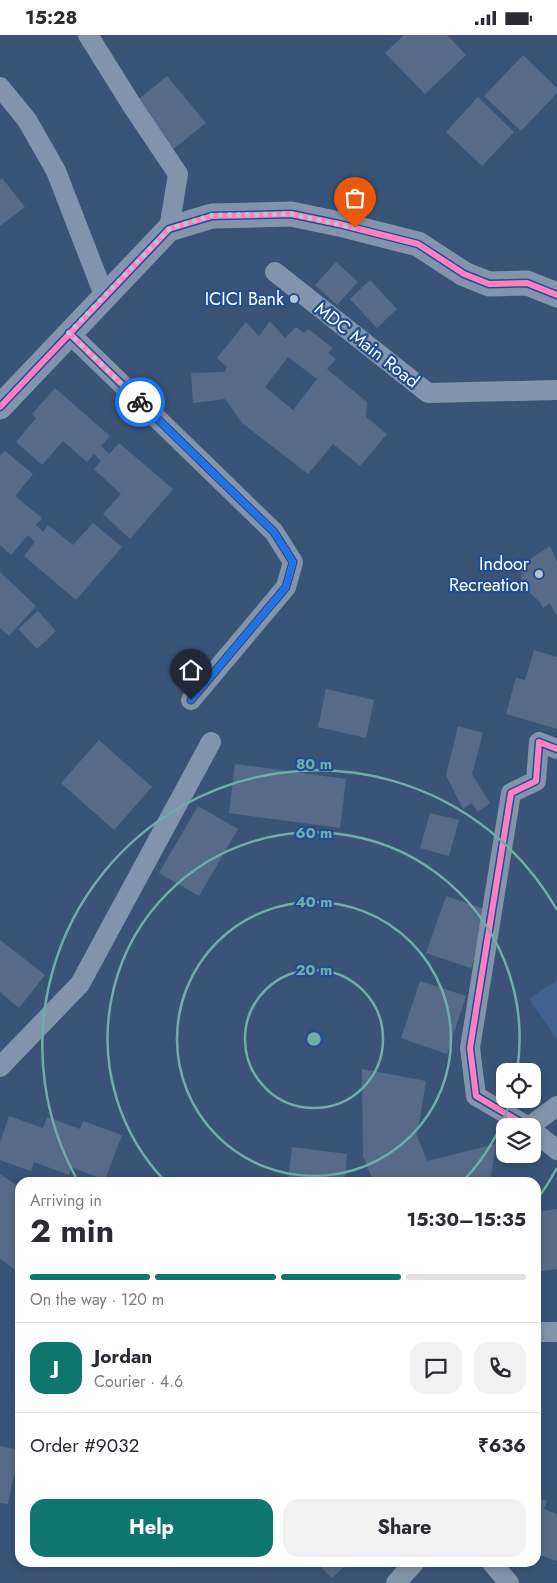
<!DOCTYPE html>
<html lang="en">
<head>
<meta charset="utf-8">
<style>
  :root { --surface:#fff; --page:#f2f2f3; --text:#2b2b33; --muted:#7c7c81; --line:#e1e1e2; --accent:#0f766e }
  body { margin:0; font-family:Jost,sans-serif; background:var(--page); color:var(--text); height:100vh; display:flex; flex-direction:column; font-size:19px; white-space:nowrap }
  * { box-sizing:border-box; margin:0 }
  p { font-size:16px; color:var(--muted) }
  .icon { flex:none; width:28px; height:28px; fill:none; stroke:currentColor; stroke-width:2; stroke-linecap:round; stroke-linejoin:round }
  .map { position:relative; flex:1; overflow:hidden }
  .sheet { position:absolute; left:15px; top:1142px; width:526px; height:390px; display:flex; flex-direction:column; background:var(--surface); border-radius:15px; box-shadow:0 2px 8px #0003 }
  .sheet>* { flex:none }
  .fabs { position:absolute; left:496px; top:1028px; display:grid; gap:10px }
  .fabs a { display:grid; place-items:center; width:45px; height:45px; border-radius:10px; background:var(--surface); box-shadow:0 2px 8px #0003; font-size:25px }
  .pin { position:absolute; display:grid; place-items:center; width:42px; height:42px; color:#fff; margin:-51px -21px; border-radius:50% 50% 50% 0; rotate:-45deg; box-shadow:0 0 5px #0007 }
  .pin .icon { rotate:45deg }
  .courier { position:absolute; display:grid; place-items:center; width:50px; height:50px; margin:-25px; border:4px solid #1a73e8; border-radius:50%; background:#fff; color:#222; box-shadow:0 1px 6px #0007 }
  .head em { font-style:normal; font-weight:700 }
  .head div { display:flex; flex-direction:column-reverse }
  .head { display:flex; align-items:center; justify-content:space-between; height:85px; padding:0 15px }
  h1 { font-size:32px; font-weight:700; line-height:38px }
  .bar { display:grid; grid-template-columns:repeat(4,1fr); gap:8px 5px; align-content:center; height:60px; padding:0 15px }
  .bar i { height:6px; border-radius:4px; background:var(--line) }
  .bar .on { background:var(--accent) }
  .bar p { grid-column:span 4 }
  .line { display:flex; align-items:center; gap:12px; padding:0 15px; border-top:1px solid var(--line) }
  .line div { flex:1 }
  .round { display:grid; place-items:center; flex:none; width:52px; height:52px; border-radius:15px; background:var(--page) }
  .cta { display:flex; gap:10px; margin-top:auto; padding:10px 15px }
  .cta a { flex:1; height:58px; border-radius:15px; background:var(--accent); color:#fff; font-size:20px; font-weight:700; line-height:58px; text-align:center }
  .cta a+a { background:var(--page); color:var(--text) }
  .status { display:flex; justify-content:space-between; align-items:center; height:35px; padding:0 25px; background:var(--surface); direction:ltr }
  .status svg { height:14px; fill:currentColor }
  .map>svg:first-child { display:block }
  .water { fill:#416190 }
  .building { fill:#576b88; fill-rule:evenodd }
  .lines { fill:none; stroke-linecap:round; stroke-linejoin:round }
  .minor { stroke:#8294ab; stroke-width:20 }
  .tertiary { stroke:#8294ab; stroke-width:25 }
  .cycleway-casing { stroke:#214f91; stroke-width:9 }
  .cycleway { stroke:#ff80c0; stroke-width:6 }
  .done { stroke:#bac3d0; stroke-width:5; stroke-dasharray:0 9 }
  .route { stroke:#1a73e8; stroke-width:6 }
  .ring { fill:none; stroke:#6fada8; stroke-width:2.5 }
  .poi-dot { fill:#bac3d0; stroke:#214f91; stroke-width:2 }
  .labels { text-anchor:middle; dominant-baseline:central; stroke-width:4.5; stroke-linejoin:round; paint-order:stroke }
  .poi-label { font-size:18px; fill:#fff; stroke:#214f91; text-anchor:end }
  .street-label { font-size:18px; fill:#fff; stroke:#214f91 }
  .centre { fill:#6fada8; stroke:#214f91; stroke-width:2.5 }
  .ring-label { font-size:15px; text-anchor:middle; font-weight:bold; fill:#6fada8; stroke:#214f91; stroke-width:4.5; stroke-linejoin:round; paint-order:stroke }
</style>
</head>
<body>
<div class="status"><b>15:28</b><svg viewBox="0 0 49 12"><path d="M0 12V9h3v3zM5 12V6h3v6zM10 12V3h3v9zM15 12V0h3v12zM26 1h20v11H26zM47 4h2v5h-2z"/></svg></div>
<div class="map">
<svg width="557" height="1548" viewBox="0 0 557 1548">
  <rect width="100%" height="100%" fill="#3a5478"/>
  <path class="water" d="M557 945V1002L556 1003 529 964Z"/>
  <g class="building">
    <path d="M404 0H447L466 20 425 59 385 18Z"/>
    <path d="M523 20 557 53V58L521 96 484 61Z"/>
    <path d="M167 41 206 88 171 116 133 69Z"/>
    <path d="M478 62 514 97 482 131 446 97Z"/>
    <path d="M2 143 25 172 0 191V145Z"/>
    <path d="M336 227 358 247 337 270 315 250Z"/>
    <path d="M370 245 397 274 377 293 350 264Z"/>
    <path d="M270 286 285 303 296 292 304 298 308 294 333 313 328 318 336 324 327 334 367 367 366 382 387 399 360 431 333 409 308 439 242 388 225 364 193 368 191 338 225 337 227 332 217 323 246 287 259 301ZM288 322 317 344 293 375 265 352Z"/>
    <path d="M55 353 110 401 101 411 109 419 119 408 173 454 130 504 103 479 121 459 94 434 101 426 94 419 87 427 63 406 42 430 16 407 36 383 32 379Z"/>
    <path d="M5 416 33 439 15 461 42 483 36 490 43 497 48 490 73 510 93 488 122 512 76 565 24 521 35 507 28 500 11 520 0 510V421Z"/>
    <path d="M550 511 557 527V581L550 568 543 573 540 567 520 549 523 529Z"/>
    <path d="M0 537 36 571 9 601 0 593Z"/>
    <path d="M38 576 56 596 37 614 18 594Z"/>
    <path d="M534 615 557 622V694L506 679 516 643 525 645Z"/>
    <path d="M326 654 374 665 366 703 318 692Z"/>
    <path d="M458 691 483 698 472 739 490 768 478 777 472 768 463 774 446 740Z"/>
    <path d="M99 705 152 752 114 795 61 748Z"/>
    <path d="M235 729 346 744 340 793 229 778Z"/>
    <path d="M198 771 238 794 199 861 159 838Z"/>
    <path d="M430 778 459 785 449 821 420 813Z"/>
    <path d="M446 861 490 876 471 933 426 918Z"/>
    <path d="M0 905 45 940 19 973 0 957Z"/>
    <path d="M420 946 466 961 447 1019 401 1003Z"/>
    <path d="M362 1034 426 1046 417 1101 427 1126 496 1109 490 1148H374L363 1121Z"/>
    <path d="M9 1081 43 1093 47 1082 80 1094 83 1086 122 1100 105 1145 71 1132 69 1140 34 1127 31 1136 0 1125V1108Z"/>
    <path d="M292 1112 347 1119 345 1148H288Z"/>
    <path d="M0 1139 20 1153V1238L0 1224Z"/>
    <path d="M557 1174V1234L536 1237V1177Z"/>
    <path d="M0 1411 20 1415V1441L14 1440 8 1469 0 1468Z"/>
    <path d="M536 1463 547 1466 544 1474 557 1479V1526L536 1519Z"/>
    <path d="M317 1528H348L332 1543Z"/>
  </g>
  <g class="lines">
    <g class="minor">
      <path d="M88 0 133 72 178 139 169 194"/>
      <path d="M0 52 27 85 56 136 104 260"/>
      <path d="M275 237 428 358 557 355"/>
      <path d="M69 298 274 497 293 527 286 552 191 665"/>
      <path d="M0 1032 80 949 211 707"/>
      <path d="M527 1091 476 1061 470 1013 511 758 536 746 539 707 557 714"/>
      <path d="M530 1091 557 1071"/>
      <path d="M532 1095 557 1115"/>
      <path d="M536 1297H557"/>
      <path d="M492 1528 509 1548"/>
      <path d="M396 1548 414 1528"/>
    </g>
    <path class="tertiary" d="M0 372 169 194 212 181 291 179 339 189 418 209 464 239 489 249 527 248 557 260"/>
    <defs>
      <g id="cycleway">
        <path d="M69 298 274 497 293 527 286 552 191 665"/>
        <path d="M0 372 169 194 212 181 291 179 339 189 418 209 464 239 489 249 527 248 557 260"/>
        <path d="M527 1091 476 1061 470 1013 511 758 536 746 539 707 557 714"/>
      </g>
    </defs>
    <use href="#cycleway" class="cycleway-casing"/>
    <use href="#cycleway" class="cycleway"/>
  </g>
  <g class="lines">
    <path class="done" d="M140 367 69 298 169 194 212 180 291 179 355 193"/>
    <path class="route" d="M140 367 274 497 293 527 286 552 191 665"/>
  </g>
  <g class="ring">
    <circle cx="314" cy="1004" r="69"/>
    <circle cx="314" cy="1004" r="137"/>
    <path d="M511 1064A206 206 0 0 1 462 1147M166 1147A206 206 0 1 1 517 1036"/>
    <path d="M557 1133A275 275 0 0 1 536 1166M78 1146A275 275 0 1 1 557 875"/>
  </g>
  <g class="poi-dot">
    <circle cx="294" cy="264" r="5"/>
    <circle cx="539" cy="539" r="5"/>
  </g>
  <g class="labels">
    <g class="poi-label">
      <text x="284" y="264">ICICI Bank</text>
      <text x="529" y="529">Indoor<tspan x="529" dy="21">Recreation</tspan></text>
    </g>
    <g class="street-label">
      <text transform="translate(367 310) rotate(38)">MDC Main Road</text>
    </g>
  </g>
  <circle cx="314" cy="1004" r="8" class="centre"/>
  <g class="ring-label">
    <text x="314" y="734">80 m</text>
    <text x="314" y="803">60 m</text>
    <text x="314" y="872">40 m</text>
    <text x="314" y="940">20 m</text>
  </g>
</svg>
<div class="fabs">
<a><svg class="icon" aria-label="locate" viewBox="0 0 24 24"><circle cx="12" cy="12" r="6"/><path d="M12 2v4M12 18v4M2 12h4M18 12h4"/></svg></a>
<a><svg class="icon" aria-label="layers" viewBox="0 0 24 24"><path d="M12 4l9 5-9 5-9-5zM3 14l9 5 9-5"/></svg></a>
</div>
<div class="pin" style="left:355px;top:193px;background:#ea580c"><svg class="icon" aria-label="bag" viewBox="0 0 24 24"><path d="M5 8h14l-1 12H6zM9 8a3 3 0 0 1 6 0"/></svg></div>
<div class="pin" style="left:191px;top:665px;background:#1f2937"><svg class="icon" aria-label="home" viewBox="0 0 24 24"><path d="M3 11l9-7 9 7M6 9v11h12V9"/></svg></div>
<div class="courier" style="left:140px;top:367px"><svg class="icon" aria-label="bike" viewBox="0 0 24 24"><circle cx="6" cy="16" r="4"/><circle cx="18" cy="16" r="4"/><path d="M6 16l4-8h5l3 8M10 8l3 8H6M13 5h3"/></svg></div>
<section class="sheet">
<div class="head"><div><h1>2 min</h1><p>Arriving in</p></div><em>15:30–15:35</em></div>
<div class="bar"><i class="on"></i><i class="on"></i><i class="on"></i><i></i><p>On the way · 120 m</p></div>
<div class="line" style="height:90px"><b class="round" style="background:var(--accent);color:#fff">J</b><div><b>Jordan</b><p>Courier · 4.6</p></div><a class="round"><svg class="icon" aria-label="chat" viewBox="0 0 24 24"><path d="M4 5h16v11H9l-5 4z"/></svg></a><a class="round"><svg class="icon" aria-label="phone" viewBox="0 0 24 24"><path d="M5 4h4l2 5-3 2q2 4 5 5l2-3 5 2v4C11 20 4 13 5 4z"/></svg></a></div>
<div class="line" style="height:65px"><div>Order #9032</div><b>₹636</b></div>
<div class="cta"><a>Help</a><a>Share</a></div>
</section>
</div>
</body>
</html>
